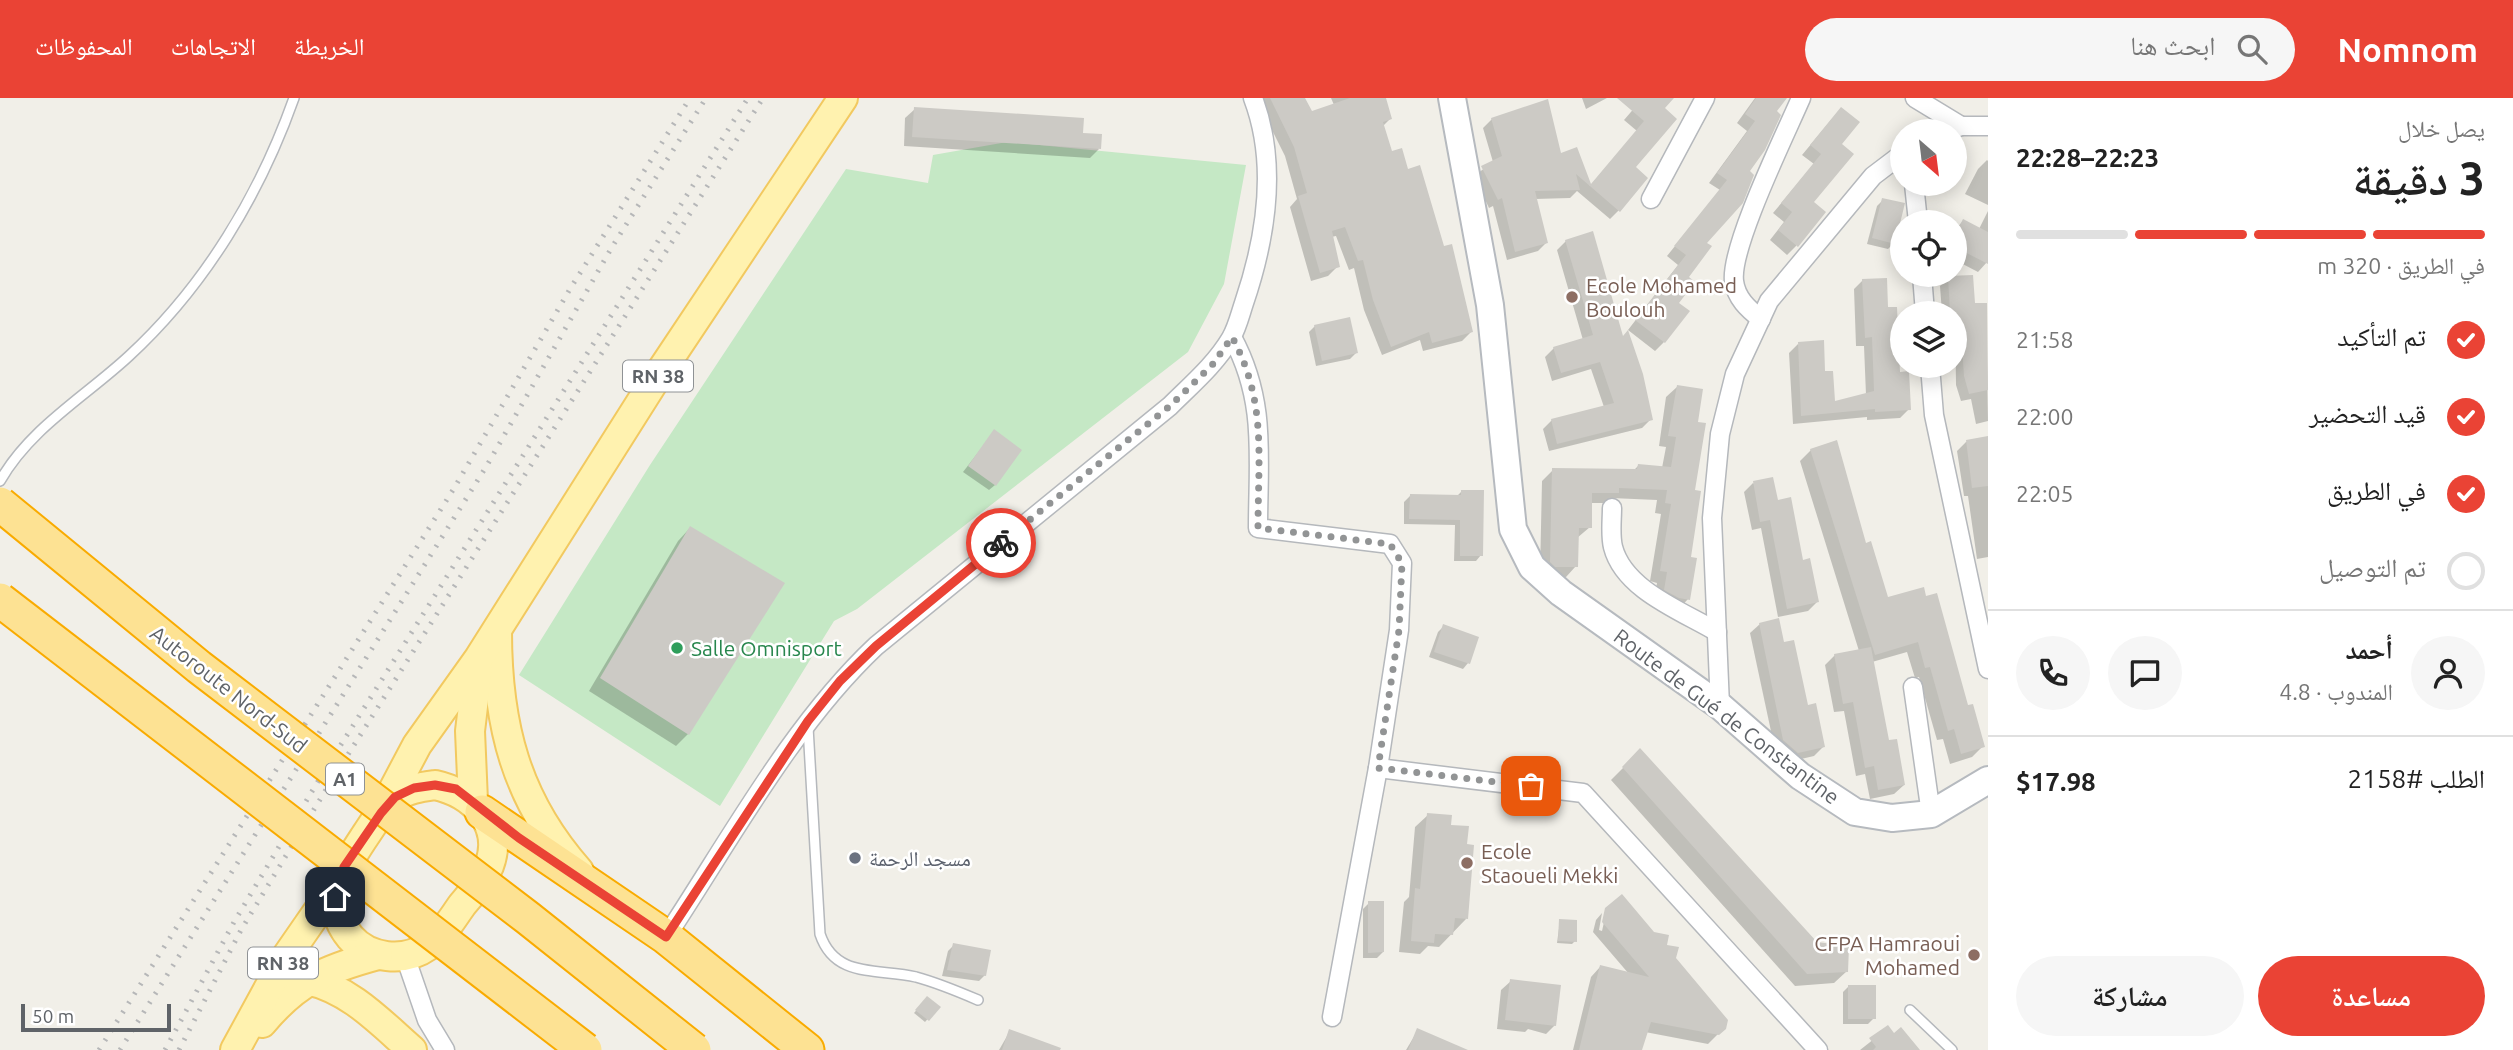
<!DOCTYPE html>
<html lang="ar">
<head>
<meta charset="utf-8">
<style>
  :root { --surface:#fff; --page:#f6f6f6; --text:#222; --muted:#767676; --line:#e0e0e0; --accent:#ea4335 }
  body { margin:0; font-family:Ubuntu,"Noto Naskh Arabic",sans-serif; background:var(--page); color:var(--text); direction:rtl; height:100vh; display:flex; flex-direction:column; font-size:26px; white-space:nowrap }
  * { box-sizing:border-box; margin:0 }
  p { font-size:23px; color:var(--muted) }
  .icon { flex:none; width:38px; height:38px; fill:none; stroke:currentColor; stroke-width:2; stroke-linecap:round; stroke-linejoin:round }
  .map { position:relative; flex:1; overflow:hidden; direction:ltr }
  .details { display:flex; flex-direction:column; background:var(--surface); width:525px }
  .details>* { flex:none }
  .needle { width:46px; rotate:152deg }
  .tools { position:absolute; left:1890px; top:21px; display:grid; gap:14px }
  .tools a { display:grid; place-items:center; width:77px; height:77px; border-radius:50%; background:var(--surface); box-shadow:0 4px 18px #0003; font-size:35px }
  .scale { position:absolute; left:21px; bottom:18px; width:150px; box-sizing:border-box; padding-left:7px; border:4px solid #5f6368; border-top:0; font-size:19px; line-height:24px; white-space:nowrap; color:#5f6368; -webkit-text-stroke:5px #fff; paint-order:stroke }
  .pin { position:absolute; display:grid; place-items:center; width:60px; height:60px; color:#fff; margin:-30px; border-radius:14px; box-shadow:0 4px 10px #0006 }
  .courier { position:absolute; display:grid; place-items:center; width:70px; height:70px; margin:-35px; border:5px solid #ea4335; border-radius:50%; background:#fff; color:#222; box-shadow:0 2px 9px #0007 }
  .head em { font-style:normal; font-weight:600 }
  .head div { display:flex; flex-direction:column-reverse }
  .head { display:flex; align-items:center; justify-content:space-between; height:119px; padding:0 28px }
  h1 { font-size:46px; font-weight:600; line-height:52px }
  .bar { display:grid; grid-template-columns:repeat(4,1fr); gap:10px 7px; align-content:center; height:84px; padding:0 28px }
  .bar i { height:9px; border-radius:5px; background:var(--line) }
  .bar .current { background:var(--accent) }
  .bar p { grid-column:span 4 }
  .line { display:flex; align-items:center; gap:18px; padding:0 28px; border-top:2px solid var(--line) }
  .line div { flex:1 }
  .round { display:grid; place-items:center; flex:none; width:74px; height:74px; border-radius:37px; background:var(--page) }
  ol { padding:0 28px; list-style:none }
  li { display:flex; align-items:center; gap:21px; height:77px }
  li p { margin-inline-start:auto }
  li .icon { padding:7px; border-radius:50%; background:var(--accent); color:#fff; stroke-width:4 }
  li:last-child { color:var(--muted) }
  li i { width:38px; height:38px; border:4px solid var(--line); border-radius:50% }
  .action { display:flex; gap:14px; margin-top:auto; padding:14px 28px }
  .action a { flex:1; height:80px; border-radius:42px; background:var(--accent); color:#fff; font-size:28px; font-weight:600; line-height:80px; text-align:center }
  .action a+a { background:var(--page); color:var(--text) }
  header { display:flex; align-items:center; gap:42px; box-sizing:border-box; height:98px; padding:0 35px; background:var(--accent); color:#fff }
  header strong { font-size:33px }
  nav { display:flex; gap:38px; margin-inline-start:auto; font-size:24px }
  .search { width:490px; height:63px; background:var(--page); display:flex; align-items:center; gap:18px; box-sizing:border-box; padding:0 24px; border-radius:38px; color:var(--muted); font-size:26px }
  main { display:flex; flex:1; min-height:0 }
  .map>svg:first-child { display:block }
  .green { fill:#c5e8c5 }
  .shadow { fill:#0003 }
  .building { fill:#cccac5 }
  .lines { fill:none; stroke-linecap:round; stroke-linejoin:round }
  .service-casing { stroke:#b5b8bc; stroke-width:12 }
  .minor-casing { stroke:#b5b8bc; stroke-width:21 }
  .secondary-casing { stroke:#b6babf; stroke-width:30 }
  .primary-casing { stroke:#f2c960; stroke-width:32 }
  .motorway-casing { stroke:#f9ab00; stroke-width:37 }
  .service { stroke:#fff; stroke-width:9 }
  .minor { stroke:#fff; stroke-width:18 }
  .secondary { stroke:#fff; stroke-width:26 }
  .primary { stroke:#fff2af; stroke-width:28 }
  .motorway { stroke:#fde293; stroke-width:33 }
  .rail { stroke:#b6b7b8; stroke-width:5; stroke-dasharray:2 9; stroke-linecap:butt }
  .motorway-bridge-casing { stroke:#f9ab00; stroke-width:37; stroke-linecap:butt }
  .motorway-bridge { stroke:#fde293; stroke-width:33 }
  .done { stroke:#929495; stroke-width:7; stroke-dasharray:0 12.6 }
  .route { stroke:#ea4335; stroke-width:9 }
  .education-dot { fill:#8d6e63; stroke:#fff; stroke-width:2.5 }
  .leisure-dot { fill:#2e9e5b; stroke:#fff; stroke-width:2.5 }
  .worship-dot { fill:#6b7280; stroke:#fff; stroke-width:2.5 }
  .labels { text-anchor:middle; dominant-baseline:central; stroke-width:5; stroke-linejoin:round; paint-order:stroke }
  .shield { fill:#fff; stroke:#8f9295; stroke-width:2 }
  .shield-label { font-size:19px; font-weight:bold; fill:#5f6368 }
  .education-label { font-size:21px; fill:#785e54; stroke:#fff; text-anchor:start }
  .leisure-label { font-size:21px; fill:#27864d; stroke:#fff; text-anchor:start }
  .street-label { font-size:21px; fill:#5f6368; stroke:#fff }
  .worship-label { font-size:21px; fill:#5b616d; stroke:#fff; text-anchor:start }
</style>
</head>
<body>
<header>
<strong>Nomnom</strong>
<div class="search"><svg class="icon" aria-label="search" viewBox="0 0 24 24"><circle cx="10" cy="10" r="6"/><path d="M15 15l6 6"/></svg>ابحث هنا</div>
<nav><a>الخريطة</a><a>الاتجاهات</a><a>المحفوظات</a></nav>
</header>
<main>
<section class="details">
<div class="head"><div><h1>3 دقيقة</h1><p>يصل خلال</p></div><em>22:23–22:28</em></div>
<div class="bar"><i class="current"></i><i class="current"></i><i class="current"></i><i></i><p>في الطريق · 320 m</p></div>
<ol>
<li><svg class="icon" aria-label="check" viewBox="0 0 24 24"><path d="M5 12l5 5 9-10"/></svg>تم التأكيد<p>21:58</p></li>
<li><svg class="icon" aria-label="check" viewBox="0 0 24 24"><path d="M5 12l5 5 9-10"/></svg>قيد التحضير<p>22:00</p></li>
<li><svg class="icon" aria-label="check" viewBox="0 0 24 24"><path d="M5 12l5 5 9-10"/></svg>في الطريق<p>22:05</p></li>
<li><i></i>تم التوصيل</li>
</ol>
<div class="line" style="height:126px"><a class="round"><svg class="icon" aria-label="person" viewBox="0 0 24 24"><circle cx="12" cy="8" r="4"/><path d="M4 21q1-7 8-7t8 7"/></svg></a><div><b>أحمد</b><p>المندوب · 4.8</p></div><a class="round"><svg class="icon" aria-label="chat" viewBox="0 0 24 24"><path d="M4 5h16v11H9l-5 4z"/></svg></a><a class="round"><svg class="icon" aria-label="phone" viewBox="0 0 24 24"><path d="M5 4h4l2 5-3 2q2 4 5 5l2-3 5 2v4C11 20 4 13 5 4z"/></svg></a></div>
<div class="line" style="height:91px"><div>الطلب #2158</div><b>$17.98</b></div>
<div class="action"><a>مساعدة</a><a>مشاركة</a></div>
</section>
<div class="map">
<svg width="1988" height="952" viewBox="0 0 1988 952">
  <rect width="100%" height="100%" fill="#f1efe8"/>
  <path class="green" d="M1007 44 1246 67 1224 186 1188 254 857 511 834 523 720 708 519 577 650 367 846 71 928 85 933 57Z"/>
  <g class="shadow">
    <path d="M1256 0H1303L1311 15 1334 7 1331 0H1384L1390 21 1382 29 1390 55 1407 73 1442 150 1471 234 1462 243 1423 253 1420 242 1382 257 1364 212 1354 170 1349 172 1336 138 1331 139 1338 168 1328 178 1311 183 1290 109 1297 101 1285 58Z"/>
    <path d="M1582 0H1607L1586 11Z"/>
    <path d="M1643 0H1671L1662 10 1634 70 1619 112 1610 121 1577 93 1570 100 1535 101 1546 145 1538 153 1507 162 1493 108 1489 110 1474 78 1493 64 1483 30 1492 21 1560 57 1576 51 1590 88 1637 33 1624 22Z"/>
    <path d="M1755 0H1779L1686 180 1664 244 1655 253 1628 232 1678 167 1667 158 1720 92 1709 85 1747 33 1737 25Z"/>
    <path d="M915 11 1082 36 1099 51 1090 60 904 48 905 20Z"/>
    <path d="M1832 21 1840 46 1811 104 1796 148 1787 157 1770 142 1784 124 1773 115 1814 66 1802 57Z"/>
    <path d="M1987 62 1988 63V107L1965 96 1978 71Z"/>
    <path d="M1883 102 1894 145 1888 151 1867 146 1877 108Z"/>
    <path d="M1988 113V163L1978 174 1955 162V132L1963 123 1979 131Z"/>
    <path d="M1566 143 1622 240 1651 321 1642 330 1549 353 1543 331 1552 322 1604 309 1591 271 1552 283 1545 259 1554 250 1583 242 1557 152Z"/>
    <path d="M1949 180 1974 207H1986L1988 323 1976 326 1971 301 1961 303 1956 287 1955 215H1942L1940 188Z"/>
    <path d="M1863 182 1886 211 1898 275 1909 311 1900 320 1867 322V319L1793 326 1789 255 1798 246 1824 275 1833 305 1866 297 1864 248H1856L1854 191Z"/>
    <path d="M1315 228 1356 255 1350 261 1316 268 1309 234Z"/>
    <path d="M1677 289 1696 326 1688 501 1678 512 1654 502 1657 485 1650 483 1661 416 1655 415 1657 402 1611 400 1606 405H1590V429L1577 440 1576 468 1566 479H1544L1540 475 1542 383 1553 372 1633 373 1638 368 1662 370 1666 349 1659 348 1666 299Z"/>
    <path d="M994 334 995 387 989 392 963 374Z"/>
    <path d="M1988 340V459L1977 461 1968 398H1964L1957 353 1966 344Z"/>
    <path d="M1811 352 1865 447 1887 501 1967 610 1983 648 1972 659 1950 666 1943 641 1937 642 1919 579 1915 580 1907 554 1872 564 1887 644 1904 687 1894 696 1870 701 1865 676 1856 678 1844 613 1834 614 1825 567 1835 557 1859 553 1800 363Z"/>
    <path d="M1753 385 1776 404 1817 504 1808 513 1778 519 1761 430 1752 432 1744 394Z"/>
    <path d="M1461 394 1481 457 1476 463H1454L1455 427 1404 426V404L1410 398 1456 399Z"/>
    <path d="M690 430 688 636 676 648 589 593 678 443Z"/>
    <path d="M1760 526 1806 610 1823 649 1814 658 1788 664 1775 652 1750 535Z"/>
    <path d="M1444 528 1468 565 1463 571 1429 559 1438 534Z"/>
    <path d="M1640 653 1816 846 1847 873 1834 885 1795 888 1611 682Z"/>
    <path d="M1428 717 1466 821 1439 849 1428 848 1420 856 1399 854 1404 804 1409 799 1415 729Z"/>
    <path d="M1369 805 1383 854 1377 860H1363V811Z"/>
    <path d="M1607 811 1665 848 1724 930 1708 946 1645 934 1640 952H1573L1591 879 1600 869 1629 876 1593 834 1596 822 1602 815 1599 832 1602 833Z"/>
    <path d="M1560 823 1575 843 1572 846 1557 845Z"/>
    <path d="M954 847 985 877 979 883 942 878 948 853Z"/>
    <path d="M1511 883 1555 927 1546 936 1528 931 1525 934 1497 931 1501 892Z"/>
    <path d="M1849 888 1874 920 1868 926H1843V894Z"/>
    <path d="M927 900 938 909 925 924 914 915Z"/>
    <path d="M1888 930 1894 937 1918 952H1860Z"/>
    <path d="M1418 932 1437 952H1406Z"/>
    <path d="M1010 933 1028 952H999Z"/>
  </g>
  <g class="building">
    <path d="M1270 0H1305L1312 13 1350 0H1386L1392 21 1383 24 1392 53 1402 50 1408 71 1420 67 1444 148 1452 146 1473 234 1432 245 1429 234 1391 249 1373 202 1363 162 1358 163 1345 129 1332 133 1340 169 1320 175 1298 98 1307 95 1294 49Z"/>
    <path d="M1617 0H1674L1665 10 1677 21 1636 69 1648 80 1620 114 1576 76 1580 92 1535 93 1548 145 1515 154 1502 100 1498 102 1481 68 1502 58 1491 20 1548 1 1561 55 1577 49 1591 86 1644 23Z"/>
    <path d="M1756 0H1787L1777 13 1781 17 1765 52 1750 73 1754 77 1743 105 1707 145 1712 148 1689 179 1695 184 1679 205 1690 213 1665 245 1635 222 1686 157 1674 148 1727 82 1717 75 1755 23 1745 16Z"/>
    <path d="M914 9 1084 20 1083 35 1102 36 1101 51 912 39Z"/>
    <path d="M1841 9 1860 24 1842 46 1854 56 1814 104 1826 114 1798 149 1778 132 1792 114 1781 105 1821 56 1810 47Z"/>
    <path d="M1882 100 1905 105 1895 146 1872 140Z"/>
    <path d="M1963 121 1988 134V166L1955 149V137Z"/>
    <path d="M1593 133 1623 238 1628 232 1643 276 1653 322 1557 346 1551 321 1614 305 1600 264 1561 275 1553 249 1593 237 1565 142Z"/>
    <path d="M1973 177 1975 205H1987L1988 292 1969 296 1964 278 1961 232H1955V215H1950L1948 178Z"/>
    <path d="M1887 180 1888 209H1897L1900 274 1909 273 1911 312 1875 314V311L1801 318 1798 244 1824 242 1825 273H1833L1835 303 1874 293 1872 239 1865 240 1862 181Z"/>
    <path d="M1350 219 1358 255 1322 263 1314 227Z"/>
    <path d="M1677 287 1703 291 1698 324 1706 325 1695 392 1701 393 1691 459 1697 460 1690 502 1679 500 1664 492 1667 474 1660 473 1671 406 1665 405 1667 392 1619 390V395H1592V430H1579L1578 469H1555L1550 464 1552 370 1637 371 1638 366 1671 369 1676 339 1668 338Z"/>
    <path d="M994 331 1022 352 996 388 968 368Z"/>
    <path d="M1988 338V388L1972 390 1966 342Z"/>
    <path d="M1837 342 1866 445 1871 443 1888 499 1924 489 1926 498 1937 495 1968 607 1973 606 1985 649 1961 656 1954 631 1948 633 1930 569 1925 570 1918 544 1875 557 1810 351Z"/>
    <path d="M1773 379 1778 402 1791 399 1803 462 1810 460 1819 504 1787 511 1770 422 1760 424 1753 383Z"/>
    <path d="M1461 392H1484L1483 458H1460V422L1409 421 1410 396 1461 397Z"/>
    <path d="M690 428 785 485 689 637 600 580Z"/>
    <path d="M1779 520 1784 544 1794 542 1808 607 1816 605 1825 649 1798 655 1783 642 1759 525Z"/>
    <path d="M1443 526 1479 539 1470 566 1434 554Z"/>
    <path d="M1871 549 1889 642 1897 641 1905 687 1878 692 1874 668 1865 670 1853 604 1843 606 1834 556Z"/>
    <path d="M1640 650 1817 844 1849 848 1848 874 1807 876 1622 669Z"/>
    <path d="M1427 715 1452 717 1451 727 1469 728 1467 746 1474 747 1468 821 1455 820 1453 837 1435 836 1434 845 1411 843 1415 790 1420 791Z"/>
    <path d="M1622 796 1654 834 1669 837 1667 847 1679 849 1676 860 1728 922 1726 931 1719 937 1651 924 1642 952H1579L1600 867 1649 879 1602 824 1605 810Z"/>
    <path d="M1368 803H1384V854L1368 855Z"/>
    <path d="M1559 821 1577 822V844L1558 843Z"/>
    <path d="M953 845 991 852 986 878 947 872Z"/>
    <path d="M1510 881 1561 887 1556 928 1505 922Z"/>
    <rect x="1848" y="887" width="28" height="34"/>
    <path d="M927 898 941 909 929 923 915 912Z"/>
    <path d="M1888 927 1894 935 1901 929 1920 952H1873L1876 949 1869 940Z"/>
    <path d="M1417 930 1468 952H1408Z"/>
    <path d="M1009 931 1061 950 1060 952H1002Z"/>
  </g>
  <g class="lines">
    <defs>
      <g id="service">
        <path d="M0 383C30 330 86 298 129 258 205 188 260 96 294 0"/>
        <path d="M808 629 820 836C835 881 878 870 916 879 938 885 957 893 978 902"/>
        <path d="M1910 912 1952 952"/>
      </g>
      <g id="minor">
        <path d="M1915 0 1961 28"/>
        <path d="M1950 32 1961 28H1988"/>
        <path d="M1914 86 1918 124"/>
        <path d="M1651 101 1705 0"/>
        <path d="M1922 177 1925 215"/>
        <path d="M1761 221C1748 211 1736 200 1734 183 1730 149 1785 37 1801 0"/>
        <path d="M1232 239C1267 303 1258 360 1258 430L1390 446 1402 465 1399 532 1378 670 1332 919"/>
        <path d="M1930 268 1934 317 1988 571"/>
        <path d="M1612 410C1612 422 1610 437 1613 449 1624 492 1682 513 1717 534"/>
        <path d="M1913 589 1931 716"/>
        <path d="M1720 608 1712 420 1720 336 1735 276 1769 203 1873 78 1902 56"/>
        <path d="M1378 670 1583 695 1818 952"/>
        <path d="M666 839C730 742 792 627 876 548L1170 308C1191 287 1215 267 1231 240 1237 230 1240 217 1244 205 1266 140 1278 66 1253 0"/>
        <path d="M405 858 427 922 445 952"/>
      </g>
      <path id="secondary" d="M1452 0 1490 207 1513 431 1532 469 1561 495 1720 608 1800 678 1855 714 1892 720 1931 716 1988 682"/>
      <g id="primary">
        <path d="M497 533C497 627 516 702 579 773"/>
        <path d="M435 687C472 695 505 726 489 768 483 783 472 795 462 807 452 821 442 838 428 848 404 865 369 861 350 839 321 803 344 770 365 738 374 725 382 710 395 700 406 691 421 689 435 687Z"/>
        <path d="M473 703 470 633 478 567"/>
        <path d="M381 715 417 647 479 560 653 285 843 0"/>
        <path d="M307 882C350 891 380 924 412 952"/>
        <path d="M262 925C297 883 326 871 378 857"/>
        <path d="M235 952 284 862 338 784"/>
      </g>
      <path id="motorway" d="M482 714 666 839 807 952"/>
    </defs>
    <use href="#service" class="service-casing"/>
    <use href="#minor" class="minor-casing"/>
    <use href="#secondary" class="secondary-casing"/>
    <use href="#primary" class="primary-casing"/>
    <use href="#motorway" class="motorway-casing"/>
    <use href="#service" class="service"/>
    <use href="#minor" class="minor"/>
    <use href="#secondary" class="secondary"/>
    <use href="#primary" class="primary"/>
    <use href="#motorway" class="motorway"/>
    <g class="rail">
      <path d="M99 952 453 392 570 191 690 0"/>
      <path d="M120 952 486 369 612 149 706 0"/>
      <path d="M165 952 234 824 320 680 748 0"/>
      <path d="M179 952 241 832 330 685 763 0"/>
    </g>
    <defs>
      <g id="motorway-bridge">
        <path d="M0 406 199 569 528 820 694 952"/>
        <path d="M0 502 585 952"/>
      </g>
    </defs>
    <use href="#motorway-bridge" class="motorway-bridge-casing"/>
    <use href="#motorway-bridge" class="motorway-bridge"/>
  </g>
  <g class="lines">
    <path class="done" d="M1001 445 1170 308 1213 266 1232 239C1267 303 1258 359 1258 430L1390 446 1402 465 1399 532 1378 670 1531 688"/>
    <path class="route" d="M335 799 344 769 381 715 395 699 414 690 435 687 456 691 519 740 666 839 808 623 840 583 876 548 1001 445"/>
  </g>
  <g class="education-dot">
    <circle cx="1572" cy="199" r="7"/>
    <circle cx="1467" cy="765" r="7"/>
    <circle cx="1974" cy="857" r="7"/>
  </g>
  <circle class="leisure-dot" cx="677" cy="550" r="7"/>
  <circle class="worship-dot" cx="855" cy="760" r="7"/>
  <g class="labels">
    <g class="shield">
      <rect x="623" y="262.5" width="70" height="31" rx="5"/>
      <rect x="326" y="665.5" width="38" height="31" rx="5"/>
      <rect x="248" y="849.5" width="70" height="31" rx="5"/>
    </g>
    <g class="shield-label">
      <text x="658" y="278">RN 38</text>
      <text x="345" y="681">A1</text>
      <text x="283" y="865">RN 38</text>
    </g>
    <g class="education-label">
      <text x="1586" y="187">Ecole Mohamed<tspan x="1586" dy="24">Boulouh</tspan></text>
      <text x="1481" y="753">Ecole<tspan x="1481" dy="24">Staoueli Mekki</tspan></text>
      <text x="1960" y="845" text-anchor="end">CFPA Hamraoui<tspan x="1960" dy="24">Mohamed</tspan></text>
    </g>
    <g class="leisure-label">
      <text x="691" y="550">Salle Omnisport</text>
    </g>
    <g class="street-label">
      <text transform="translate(229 591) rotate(38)">Autoroute Nord-Sud</text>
      <text transform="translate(1727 618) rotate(37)">Route de Gué de Constantine</text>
    </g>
    <g class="worship-label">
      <text x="869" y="760">مسجد الرحمة</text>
    </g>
  </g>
</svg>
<div class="tools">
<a><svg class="needle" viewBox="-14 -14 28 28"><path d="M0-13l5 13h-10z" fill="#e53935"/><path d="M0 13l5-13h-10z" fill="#767676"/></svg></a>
<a><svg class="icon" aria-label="locate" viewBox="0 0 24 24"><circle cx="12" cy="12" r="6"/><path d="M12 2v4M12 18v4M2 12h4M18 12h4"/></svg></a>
<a><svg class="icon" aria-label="layers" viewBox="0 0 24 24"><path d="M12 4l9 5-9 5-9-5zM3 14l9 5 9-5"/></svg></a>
</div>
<div class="scale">50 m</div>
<div class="pin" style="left:1531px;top:688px;background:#ea580c"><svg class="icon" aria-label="bag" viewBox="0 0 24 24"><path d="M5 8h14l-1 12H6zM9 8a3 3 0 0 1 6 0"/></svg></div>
<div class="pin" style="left:335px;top:799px;background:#1f2937"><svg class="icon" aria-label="home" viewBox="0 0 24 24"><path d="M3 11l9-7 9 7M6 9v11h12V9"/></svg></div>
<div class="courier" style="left:1001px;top:445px"><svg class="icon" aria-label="bike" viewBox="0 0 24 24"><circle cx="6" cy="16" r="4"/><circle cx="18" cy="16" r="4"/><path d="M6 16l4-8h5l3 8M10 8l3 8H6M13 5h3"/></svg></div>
</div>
</main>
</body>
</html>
